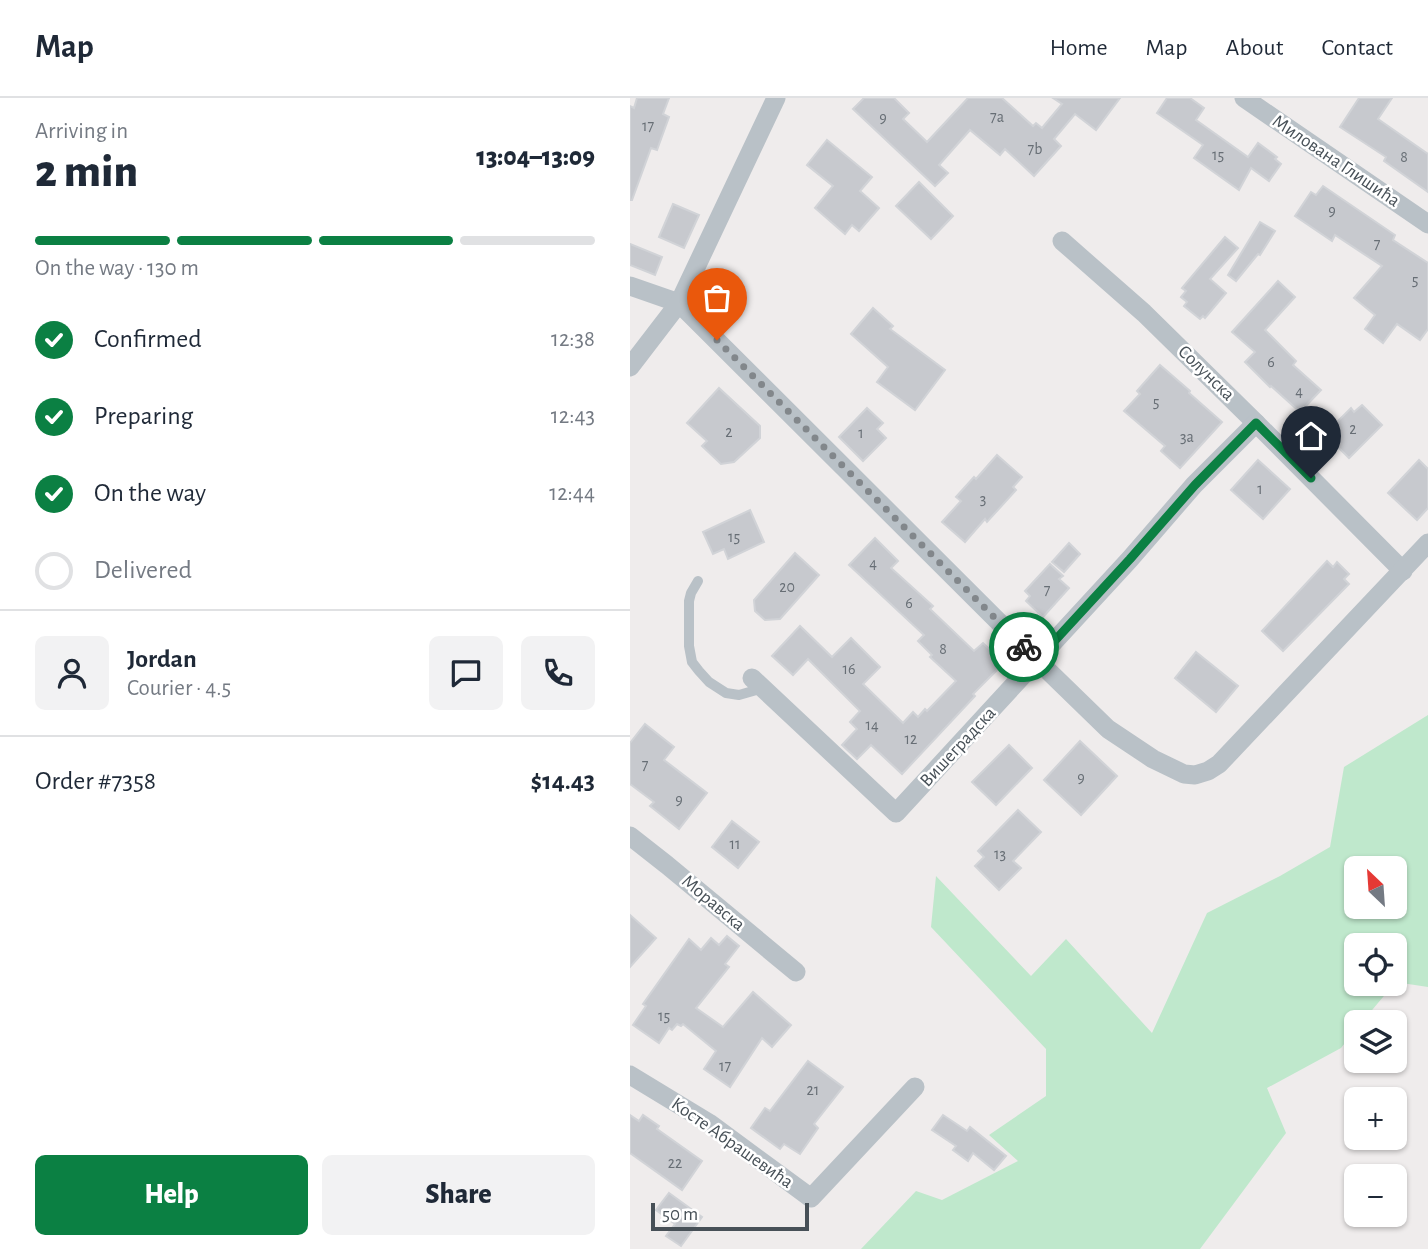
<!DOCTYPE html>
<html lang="en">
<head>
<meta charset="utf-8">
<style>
  :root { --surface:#fff; --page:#f2f2f3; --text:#1f2937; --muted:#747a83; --line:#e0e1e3; --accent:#0b8043 }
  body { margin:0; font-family:"Alegreya Sans",sans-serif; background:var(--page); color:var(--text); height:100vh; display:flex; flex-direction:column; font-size:26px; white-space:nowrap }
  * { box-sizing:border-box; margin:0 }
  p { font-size:23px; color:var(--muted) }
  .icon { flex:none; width:38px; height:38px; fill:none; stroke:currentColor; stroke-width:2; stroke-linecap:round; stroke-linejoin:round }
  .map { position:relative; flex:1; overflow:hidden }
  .drawer { display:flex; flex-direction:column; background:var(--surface); width:630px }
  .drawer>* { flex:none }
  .needle { width:46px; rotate:335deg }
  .buttons { position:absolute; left:714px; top:758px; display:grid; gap:14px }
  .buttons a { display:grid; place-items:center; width:63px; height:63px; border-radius:10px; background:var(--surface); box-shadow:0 2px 5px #0004; font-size:35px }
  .scale { position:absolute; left:21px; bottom:18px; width:158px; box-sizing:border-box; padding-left:7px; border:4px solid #475057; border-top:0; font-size:19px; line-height:24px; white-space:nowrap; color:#475057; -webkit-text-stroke:5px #fff; paint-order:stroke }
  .pin { position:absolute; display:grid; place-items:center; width:60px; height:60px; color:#fff; margin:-72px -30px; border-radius:50% 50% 50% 0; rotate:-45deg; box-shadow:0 0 7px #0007 }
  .pin .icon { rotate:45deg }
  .courier { position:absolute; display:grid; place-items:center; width:70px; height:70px; margin:-35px; border:5px solid #0b8043; border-radius:50%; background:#fff; color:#222; box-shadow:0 2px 9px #0007 }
  .overview em { font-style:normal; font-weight:800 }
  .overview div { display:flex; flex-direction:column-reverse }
  .overview { display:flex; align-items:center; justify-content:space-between; height:119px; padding:0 35px }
  h1 { font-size:46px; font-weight:800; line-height:52px }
  .bar { display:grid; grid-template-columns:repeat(4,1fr); gap:10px 7px; align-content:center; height:84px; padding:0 35px }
  .bar i { height:9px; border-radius:5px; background:var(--line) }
  .bar .active { background:var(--accent) }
  .bar p { grid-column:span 4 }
  .line { display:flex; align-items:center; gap:18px; padding:0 35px; border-top:2px solid var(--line) }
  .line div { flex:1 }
  .round { display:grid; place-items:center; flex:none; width:74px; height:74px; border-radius:10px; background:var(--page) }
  ol { padding:0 35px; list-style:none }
  li { display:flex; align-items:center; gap:21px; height:77px }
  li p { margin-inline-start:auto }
  li .icon { padding:7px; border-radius:50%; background:var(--accent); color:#fff; stroke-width:4 }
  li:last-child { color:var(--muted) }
  li i { width:38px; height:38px; border:4px solid var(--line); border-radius:50% }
  .button { display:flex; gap:14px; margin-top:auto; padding:14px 35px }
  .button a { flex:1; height:80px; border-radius:10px; background:var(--accent); color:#fff; font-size:28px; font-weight:800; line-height:80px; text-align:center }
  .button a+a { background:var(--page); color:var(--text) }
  header { display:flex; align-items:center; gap:42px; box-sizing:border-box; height:98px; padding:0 35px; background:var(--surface); border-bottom:2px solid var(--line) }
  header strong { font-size:33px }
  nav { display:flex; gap:38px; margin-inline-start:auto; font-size:24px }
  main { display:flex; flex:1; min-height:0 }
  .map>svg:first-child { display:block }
  .green { fill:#bfe8cc; fill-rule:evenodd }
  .building { fill:#c7c9ce; stroke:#d1d3d7; stroke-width:2 }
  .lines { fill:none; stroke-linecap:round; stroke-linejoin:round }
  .service { stroke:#b9c1c7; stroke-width:10 }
  .minor { stroke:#b9c1c7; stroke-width:19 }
  .done { stroke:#82878b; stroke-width:7; stroke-dasharray:0 12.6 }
  .route { stroke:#0b8043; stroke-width:9 }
  .labels { text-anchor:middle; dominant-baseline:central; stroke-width:5; stroke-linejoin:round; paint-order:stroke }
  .number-label { font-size:16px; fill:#676e75 }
  .street-label { font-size:19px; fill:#475057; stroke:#fff }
</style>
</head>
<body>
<header>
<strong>Map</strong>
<nav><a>Home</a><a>Map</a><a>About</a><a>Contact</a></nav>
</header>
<main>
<section class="drawer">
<div class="overview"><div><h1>2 min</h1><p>Arriving in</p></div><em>13:04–13:09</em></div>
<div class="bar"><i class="active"></i><i class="active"></i><i class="active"></i><i></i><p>On the way · 130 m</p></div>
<ol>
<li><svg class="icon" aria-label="check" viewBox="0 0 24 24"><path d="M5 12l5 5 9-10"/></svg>Confirmed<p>12:38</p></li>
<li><svg class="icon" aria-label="check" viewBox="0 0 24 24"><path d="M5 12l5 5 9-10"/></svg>Preparing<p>12:43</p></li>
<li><svg class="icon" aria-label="check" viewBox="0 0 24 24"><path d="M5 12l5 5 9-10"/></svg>On the way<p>12:44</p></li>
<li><i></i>Delivered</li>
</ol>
<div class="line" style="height:126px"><a class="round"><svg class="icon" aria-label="person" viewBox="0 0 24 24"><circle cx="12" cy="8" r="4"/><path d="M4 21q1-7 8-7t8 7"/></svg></a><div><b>Jordan</b><p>Courier · 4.5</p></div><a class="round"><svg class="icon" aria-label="chat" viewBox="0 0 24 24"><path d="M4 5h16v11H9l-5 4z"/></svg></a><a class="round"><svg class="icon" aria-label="phone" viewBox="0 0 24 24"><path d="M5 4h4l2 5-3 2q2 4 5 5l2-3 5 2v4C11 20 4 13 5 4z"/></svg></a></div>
<div class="line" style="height:91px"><div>Order #7358</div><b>$14.43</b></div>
<div class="button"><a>Help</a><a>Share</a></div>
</section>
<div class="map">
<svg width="798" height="1151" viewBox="0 0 798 1151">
  <rect width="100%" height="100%" fill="#efecec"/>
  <path class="green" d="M798 617V889L765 884V847H726V886H764L732 924H726V931L711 950 637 990 656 1035 570 1151H231L286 1093 312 1102 388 1063 359 1037 416 998V951L301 829 306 778 401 878 436 841 522 935 577 815 650 778 700 749 714 669ZM726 770H765V808H726Z"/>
  <g class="building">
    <path d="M7 0H39L33 16 39 19 27 52 21 50 2 102H0V8L4 10Z"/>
    <path d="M234 0H264L279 15 273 21 297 44 338 0H372L403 28 406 25 412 30 432 6 423 0H490L466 32 445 16 424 41 431 48 404 78 375 51 370 57 340 32 309 67 318 75 305 88 223 11Z"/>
    <path d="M537 0H560L574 10 566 22 618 59 628 45 647 59 645 61 651 66 639 83 621 70 609 92 564 60 573 47 527 15Z"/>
    <path d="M729 0H762L748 21 798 56V94L754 63 756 59 710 29Z"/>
    <path d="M197 42 242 79 230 93 249 110 229 133 222 127 215 136 185 110 203 88 177 67Z"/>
    <path d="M289 84 323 118 301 141 266 108Z"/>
    <path d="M693 88 765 137 763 142 798 165V231L790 242 767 226 753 245 735 231 745 217 724 200 752 168 705 137 702 143 665 118 681 94 686 97Z"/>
    <path d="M43 106 69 117 54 150 29 139Z"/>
    <path d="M630 124 645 133 630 157 628 156 606 183 598 177Z"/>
    <path d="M595 139 608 150 580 181 596 195 575 220 573 218 570 221 554 208 557 204 551 199 556 193 552 190Z"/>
    <path d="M0 146 32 159 25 177 0 167Z"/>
    <path d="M648 183 665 199 635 232 666 263 663 267 691 292 670 314 641 288 640 289 615 264 625 254 602 234Z"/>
    <path d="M243 210 263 228 260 231 315 272 285 312 247 284 258 269 221 236Z"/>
    <path d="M530 267 560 293 559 295 592 324 550 370 531 353 535 348 494 313 510 296 507 293Z"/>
    <path d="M89 290 130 328V340L104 364 91 366 72 348 77 343 57 325Z"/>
    <path d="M732 307 752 327 719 360 695 336 721 310 724 314Z"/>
    <path d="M237 310 253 325 247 331 256 340 233 363 209 339Z"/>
    <path d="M367 357 392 379 383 389 386 392 357 424 355 421 335 444 312 424 331 403 326 399 344 379 346 381Z"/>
    <path d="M628 362 660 391 633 421 601 392Z"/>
    <path d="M789 362 798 371V410L787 422 758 395Z"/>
    <path d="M120 412 134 444 98 461 94 451 83 456 73 434Z"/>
    <path d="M245 440 268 463 261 470 303 508 300 511 344 553 353 545 374 565 343 596 345 598 272 676 241 647 227 661 212 647 227 631 220 624 230 613 178 561 163 577 142 558 170 528 202 559 221 540 250 569 233 586 273 625 283 614 288 619 295 611 297 613 326 583 300 559 302 557 288 543 294 537 219 467Z"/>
    <path d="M439 445 450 456 434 474 422 464Z"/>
    <path d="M165 455 189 477 150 521 135 522 125 513 124 502Z"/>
    <path d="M697 463 703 469 707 464 719 476 714 481 719 486 653 553 632 533Z"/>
    <path d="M420 466 433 478 429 481 439 490 413 519 396 503 400 498 395 493Z"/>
    <path d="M566 554 608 588 586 614 545 580Z"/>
    <path d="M15 626 44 649 34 662 77 695 49 731 20 708 24 704 0 686V645Z"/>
    <path d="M450 643 487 678 451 717 414 682Z"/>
    <path d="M379 647 402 670 366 707 342 684Z"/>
    <path d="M388 712 411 734 383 763 391 770 369 792 345 768 354 759 348 753Z"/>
    <path d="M102 723 129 744 108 770 82 749Z"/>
    <path d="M0 817 26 840 0 869Z"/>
    <path d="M97 838 109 848 95 866 99 869 66 910 93 929 123 894 161 927 142 949 132 940 100 989 74 971 86 953 53 926 51 928 47 926 42 932 39 930 29 945 3 927 16 908 13 906 59 841 71 852 81 840 89 847Z"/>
    <path d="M178 963 213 989 184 1026 188 1030 170 1056 154 1046 150 1051 121 1030 135 1010 140 1013Z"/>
    <path d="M0 1017 9 1023 13 1017 29 1028 27 1031 72 1063 52 1092 0 1055Z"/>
    <path d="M313 1017 337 1033 340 1029 376 1058 364 1072 343 1055 338 1063 323 1052 326 1048 302 1032Z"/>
    <path d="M39 1095 72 1119 51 1148 36 1138 45 1126 26 1112Z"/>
  </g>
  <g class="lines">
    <path class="service" d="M68 483 61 495 59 503V548L62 564 69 573 79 584 96 595 109 597 133 590"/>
    <g class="minor">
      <path d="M614 0 798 126"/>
      <path d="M432 143 514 215 626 325 773 473"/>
      <path d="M0 188 49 205 407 562 266 715 122 580"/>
      <path d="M0 269 49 205 146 0"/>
      <path d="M626 325 564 387 500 461 407 562 478 631 523 661 554 676 565 677 578 673 589 666 798 445"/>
      <path d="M0 738 37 767 166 874"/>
      <path d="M0 977 79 1025 181 1100 285 989"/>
    </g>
  </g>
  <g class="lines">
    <path class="done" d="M87 242 394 549"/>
    <path class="route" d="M394 549 407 562 500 461 565 387 626 325 681 380"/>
  </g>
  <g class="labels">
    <g class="number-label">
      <text x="367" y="19">7a</text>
      <text x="253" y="20">9</text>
      <text x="18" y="28">17</text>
      <text x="405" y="51">7b</text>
      <text x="588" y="57">15</text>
      <text x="774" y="59">8</text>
      <text x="702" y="113">9</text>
      <text x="747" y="146">7</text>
      <text x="785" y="182">5</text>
      <text x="641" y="264">6</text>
      <text x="669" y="293">4</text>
      <text x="526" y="304">5</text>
      <text x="723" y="331">2</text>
      <text x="99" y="334">2</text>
      <text x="231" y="335">1</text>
      <text x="557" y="339">3a</text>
      <text x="630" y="391">1</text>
      <text x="353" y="401">3</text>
      <text x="104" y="439">15</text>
      <text x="243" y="465">4</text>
      <text x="157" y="489">20</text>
      <text x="417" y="492">7</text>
      <text x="279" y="505">6</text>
      <text x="313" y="551">8</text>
      <text x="219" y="571">16</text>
      <text x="242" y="627">14</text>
      <text x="281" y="641">12</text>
      <text x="15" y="667">7</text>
      <text x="451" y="680">9</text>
      <text x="49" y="702">9</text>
      <text x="105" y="746">11</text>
      <text x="370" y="756">13</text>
      <text x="34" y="918">15</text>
      <text x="95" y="968">17</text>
      <text x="183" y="992">21</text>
      <text x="45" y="1065">22</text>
    </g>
    <g class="street-label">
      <text transform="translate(706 63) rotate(34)">Милована Глишића</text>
      <text transform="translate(576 275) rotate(44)">Солунска</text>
      <text transform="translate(328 649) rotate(-47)">Вишеградска</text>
      <text transform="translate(83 805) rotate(40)">Моравска</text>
      <text transform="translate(102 1045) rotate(35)">Косте Абрашевића</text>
    </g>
  </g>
</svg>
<div class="buttons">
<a><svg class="needle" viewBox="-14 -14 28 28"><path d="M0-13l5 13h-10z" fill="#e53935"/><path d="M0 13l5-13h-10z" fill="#747a83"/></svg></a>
<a><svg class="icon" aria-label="locate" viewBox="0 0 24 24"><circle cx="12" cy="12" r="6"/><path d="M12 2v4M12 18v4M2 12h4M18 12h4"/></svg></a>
<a><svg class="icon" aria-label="layers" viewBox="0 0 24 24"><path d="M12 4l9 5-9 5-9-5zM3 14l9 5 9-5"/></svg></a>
<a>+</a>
<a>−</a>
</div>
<div class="scale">50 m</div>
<div class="pin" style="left:87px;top:242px;background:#ea580c"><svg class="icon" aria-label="bag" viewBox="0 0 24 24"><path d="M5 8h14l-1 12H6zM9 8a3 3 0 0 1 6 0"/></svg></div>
<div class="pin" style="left:681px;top:380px;background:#1f2937"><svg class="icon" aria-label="home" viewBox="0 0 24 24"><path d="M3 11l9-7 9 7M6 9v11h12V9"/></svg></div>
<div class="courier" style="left:394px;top:549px"><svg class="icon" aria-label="bike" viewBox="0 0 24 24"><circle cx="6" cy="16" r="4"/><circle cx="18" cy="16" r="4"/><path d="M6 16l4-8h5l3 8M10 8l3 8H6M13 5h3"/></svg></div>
</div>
</main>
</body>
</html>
